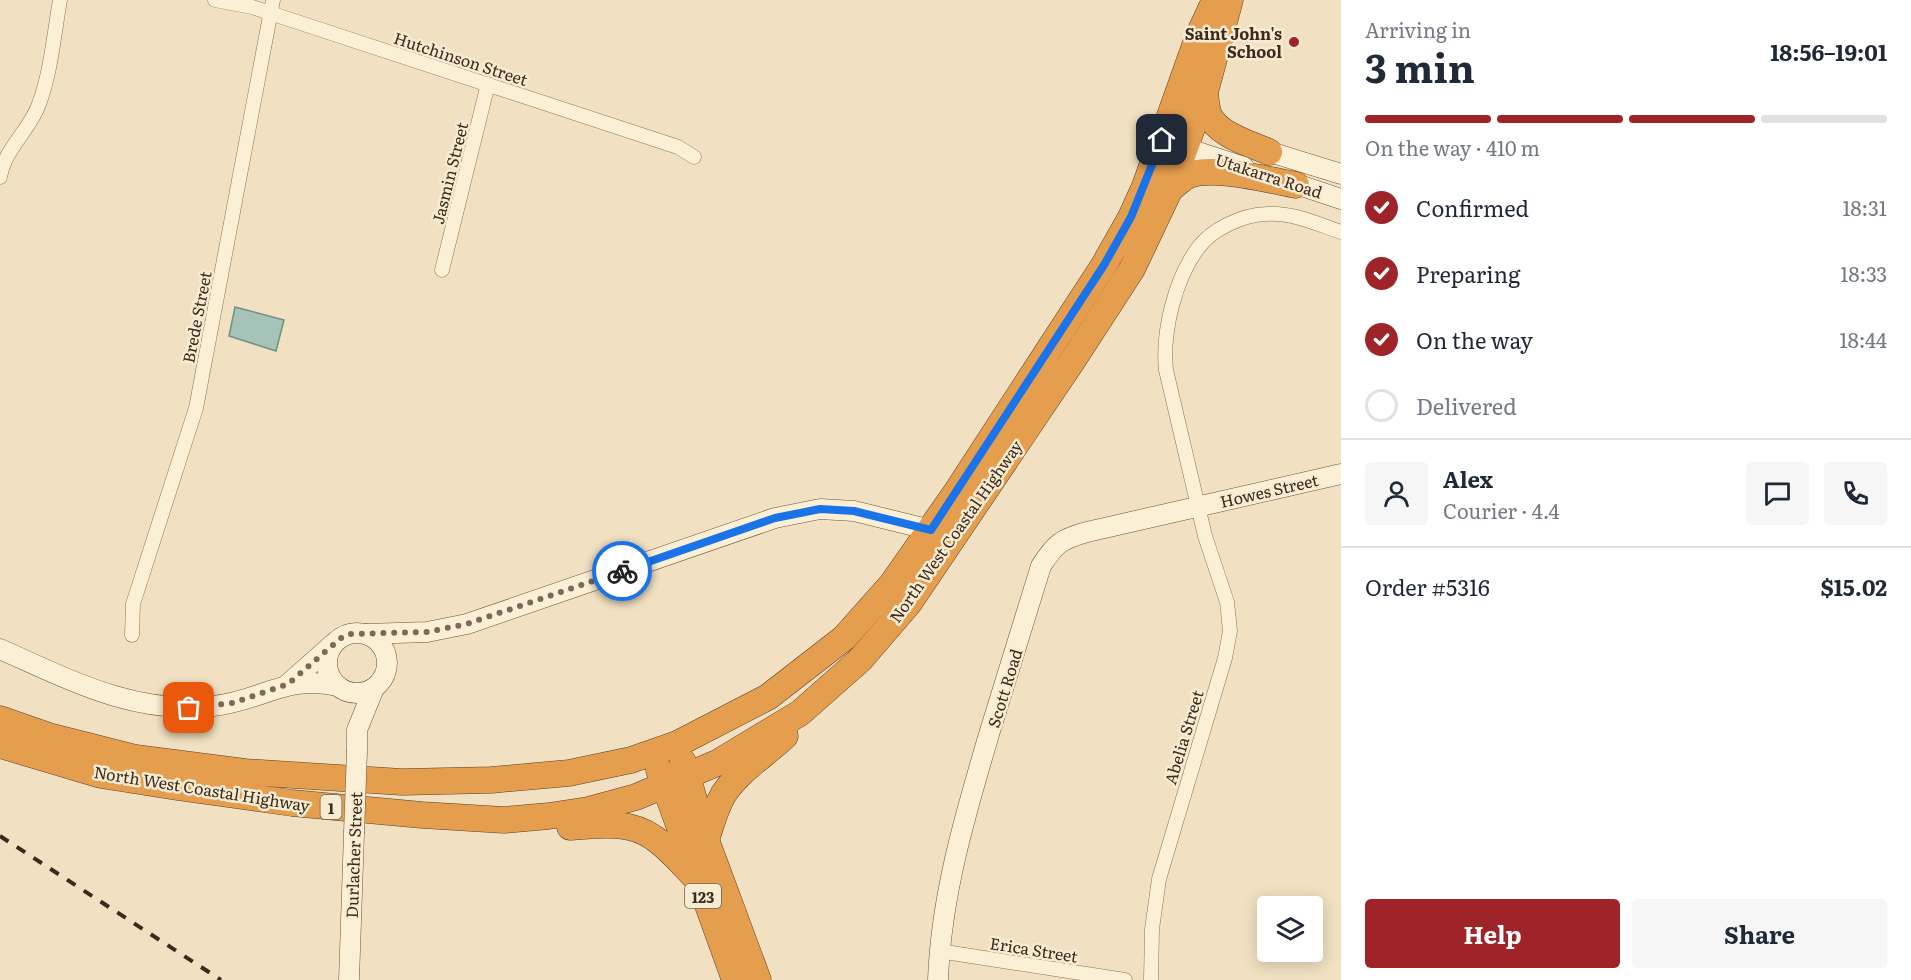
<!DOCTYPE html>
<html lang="en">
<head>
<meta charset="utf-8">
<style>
  :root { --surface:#fff; --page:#f6f6f7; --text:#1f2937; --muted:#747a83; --line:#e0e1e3; --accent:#9e2429 }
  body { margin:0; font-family:Literata,serif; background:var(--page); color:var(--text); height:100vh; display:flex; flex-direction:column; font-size:22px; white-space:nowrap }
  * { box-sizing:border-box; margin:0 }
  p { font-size:20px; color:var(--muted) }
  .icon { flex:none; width:33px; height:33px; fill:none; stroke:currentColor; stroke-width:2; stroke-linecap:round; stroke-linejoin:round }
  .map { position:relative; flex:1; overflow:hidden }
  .drawer { display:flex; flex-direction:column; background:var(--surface); width:570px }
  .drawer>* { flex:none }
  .tools { position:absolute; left:1257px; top:896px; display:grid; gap:12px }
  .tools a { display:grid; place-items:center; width:66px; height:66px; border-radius:6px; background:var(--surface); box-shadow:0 3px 15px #0003; font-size:30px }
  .pin { position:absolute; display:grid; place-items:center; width:51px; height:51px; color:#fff; margin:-26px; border-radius:12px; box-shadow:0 3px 9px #0006 }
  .courier { position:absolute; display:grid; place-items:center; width:60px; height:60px; margin:-30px; border:4px solid #1a73e8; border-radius:50%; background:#fff; color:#222; box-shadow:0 2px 8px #0007 }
  .headline em { font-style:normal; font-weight:700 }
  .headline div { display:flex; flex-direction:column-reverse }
  .headline { display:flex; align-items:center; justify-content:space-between; height:102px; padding:0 24px }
  h1 { font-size:39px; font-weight:700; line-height:45px }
  .bar { display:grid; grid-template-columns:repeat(4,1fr); gap:9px 6px; align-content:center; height:72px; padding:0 24px }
  .bar i { height:8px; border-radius:4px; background:var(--line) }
  .bar .current { background:var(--accent) }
  .bar p { grid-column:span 4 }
  .line { display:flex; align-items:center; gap:15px; padding:0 24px; border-top:2px solid var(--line) }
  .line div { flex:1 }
  .round { display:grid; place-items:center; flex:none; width:63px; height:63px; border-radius:6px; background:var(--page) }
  ol { padding:0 24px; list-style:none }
  li { display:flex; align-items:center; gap:18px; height:66px }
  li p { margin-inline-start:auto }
  li .icon { padding:6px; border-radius:50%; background:var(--accent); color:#fff; stroke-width:4 }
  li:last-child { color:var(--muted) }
  li i { width:33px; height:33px; border:3px solid var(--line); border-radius:50% }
  .button { display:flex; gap:12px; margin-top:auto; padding:12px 24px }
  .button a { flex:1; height:69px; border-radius:6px; background:var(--accent); color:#fff; font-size:24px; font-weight:700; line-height:69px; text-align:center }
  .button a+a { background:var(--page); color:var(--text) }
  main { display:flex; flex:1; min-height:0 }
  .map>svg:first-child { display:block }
  .water { fill:#a5c3b9; stroke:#6b9287; stroke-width:1.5 }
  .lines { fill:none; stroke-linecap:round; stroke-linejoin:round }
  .street-casing { stroke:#8c7258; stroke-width:15 }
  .secondary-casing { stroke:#6d533b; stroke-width:21 }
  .highway-casing { stroke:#59402d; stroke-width:27 }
  .street { stroke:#fbefd6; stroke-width:14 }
  .secondary { stroke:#fbefd6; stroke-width:20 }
  .highway { stroke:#e59d4e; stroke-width:26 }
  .rail { stroke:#3b2a1d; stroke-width:4; stroke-dasharray:10 10; stroke-linecap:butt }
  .secondary-bridge-casing { stroke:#6d533b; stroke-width:21; stroke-linecap:butt }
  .secondary-bridge { stroke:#fbefd6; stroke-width:20 }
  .done { stroke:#7b6a57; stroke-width:6; stroke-dasharray:0 10.8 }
  .route { stroke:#1a73e8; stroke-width:8 }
  .poi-dot { fill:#9e2429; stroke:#f7ebd2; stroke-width:2 }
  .labels { text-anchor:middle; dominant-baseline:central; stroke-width:5; stroke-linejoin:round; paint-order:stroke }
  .shield { fill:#f7ebd2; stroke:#736453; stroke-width:1.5 }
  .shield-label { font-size:15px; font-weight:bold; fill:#3b2a1d }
  .poi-label { font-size:16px; font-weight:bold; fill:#3b2a1d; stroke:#f7ebd2; text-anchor:end }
  .street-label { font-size:16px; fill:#3b2a1d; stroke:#f7ebd2 }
</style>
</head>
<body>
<main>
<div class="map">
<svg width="1341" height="980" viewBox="0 0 1341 980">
  <rect width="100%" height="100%" fill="#f1e1c2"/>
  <path class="water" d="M235 307 284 320 276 351 229 336Z"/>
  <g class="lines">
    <defs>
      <g id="street">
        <path d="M215 0 252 7 270 13 678 147 694 157"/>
        <path d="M0 177C5 148 30 130 39 104 51 72 54 34 60 0"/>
        <path d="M442 270 488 84"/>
        <path d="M132 635 133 604 196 408 273 0"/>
        <path d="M939 951 1125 980"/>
        <path d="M1151 980 1152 929 1159 879 1225 658 1230 631 1227 602 1205 536 1166 370C1162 332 1175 279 1198 248 1212 229 1242 215 1266 214 1292 212 1317 224 1341 232"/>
      </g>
      <g id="secondary">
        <path d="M1173 144 1244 167"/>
        <path d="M1257 148 1341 174"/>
        <path d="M1284 180 1341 199"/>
        <circle cx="357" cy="663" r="30"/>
        <path d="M366 634 427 632 467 624 775 518 820 509 854 511 931 530"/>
        <path d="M0 649C70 680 135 715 213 706 261 701 287 674 338 686"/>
        <path d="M288 684 333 644"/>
        <path d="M357 751V730L374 688"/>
        <path d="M349 980 354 833"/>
        <path d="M938 980C941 895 966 812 990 731 1007 676 1024 621 1041 566 1055 544 1061 539 1087 532L1341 474"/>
      </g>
      <g id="highway">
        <path d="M1205 92C1206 100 1206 108 1209 115 1218 135 1251 144 1269 152"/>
        <path d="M1170 189C1176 185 1182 178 1189 175 1214 166 1269 180 1296 185"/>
        <path d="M0 719 49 736 136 758 245 772 402 782 491 780 569 773 631 760 677 744 768 697 844 638 892 584 955 494 1104 265 1131 217 1145 186 1198 37 1215 0"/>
        <path d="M0 745 101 775 177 787 292 803 422 815 504 820 549 816 588 810 636 797 717 763 800 713 860 660 909 603 1073 360 1132 269 1170 189 1205 92 1230 0"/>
        <path d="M683 762 706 840 758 980"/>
        <path d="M659 770 735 980"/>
        <path d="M570 827C598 825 630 820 654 838 669 848 682 864 695 877"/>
        <path d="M706 840C711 825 715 809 723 795 738 771 765 755 785 736"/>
      </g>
    </defs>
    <use href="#street" class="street-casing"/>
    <use href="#secondary" class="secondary-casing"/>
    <use href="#highway" class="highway-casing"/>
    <use href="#street" class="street"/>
    <use href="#secondary" class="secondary"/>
    <use href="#highway" class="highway"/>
    <path class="rail" d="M0 836 221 980"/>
    <defs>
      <path id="secondary-bridge" d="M354 833 357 751"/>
    </defs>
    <use href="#secondary-bridge" class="secondary-bridge-casing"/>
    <use href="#secondary-bridge" class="secondary-bridge"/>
  </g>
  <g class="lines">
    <path class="done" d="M189 708 233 703 288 684 341 638 349 634 427 632 467 624 622 571"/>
    <path class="route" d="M622 571 775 518 820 509 854 511 931 530 1104 265 1131 217 1162 140"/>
  </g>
  <circle class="poi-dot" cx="1294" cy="42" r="6"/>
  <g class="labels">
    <g class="shield">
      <rect x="320.5" y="795" width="21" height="24" rx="4.5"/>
      <rect x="685" y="884" width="36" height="24" rx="4.5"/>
    </g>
    <g class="shield-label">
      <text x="331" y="807">1</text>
      <text x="703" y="896">123</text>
    </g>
    <g class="poi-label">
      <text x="1282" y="33">Saint John's<tspan x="1282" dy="18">School</tspan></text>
    </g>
    <g class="street-label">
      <text transform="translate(461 58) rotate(18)">Hutchinson Street</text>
      <text transform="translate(449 173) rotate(-76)">Jasmin Street</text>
      <text transform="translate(1269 175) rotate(18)">Utakarra Road</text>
      <text transform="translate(196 317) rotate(-79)">Brede Street</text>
      <text transform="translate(1269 490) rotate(-13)">Howes Street</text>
      <text transform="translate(955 531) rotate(-55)">North West Coastal Highway</text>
      <text transform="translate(1004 688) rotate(-73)">Scott Road</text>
      <text transform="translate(1183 737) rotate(-73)">Abelia Street</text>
      <text transform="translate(202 788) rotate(9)">North West Coastal Highway</text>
      <text transform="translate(353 855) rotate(-88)">Durlacher Street</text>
      <text transform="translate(1034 949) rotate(9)">Erica Street</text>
    </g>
  </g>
</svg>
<div class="tools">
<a><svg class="icon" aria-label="layers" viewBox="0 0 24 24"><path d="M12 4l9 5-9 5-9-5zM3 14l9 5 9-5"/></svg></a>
</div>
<div class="pin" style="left:189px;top:708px;background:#ea580c"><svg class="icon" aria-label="bag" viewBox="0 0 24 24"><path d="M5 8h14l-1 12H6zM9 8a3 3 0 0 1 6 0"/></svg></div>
<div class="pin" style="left:1162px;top:140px;background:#1f2937"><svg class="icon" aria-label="home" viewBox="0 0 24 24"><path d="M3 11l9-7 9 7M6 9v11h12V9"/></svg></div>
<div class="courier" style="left:622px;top:571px"><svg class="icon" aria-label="bike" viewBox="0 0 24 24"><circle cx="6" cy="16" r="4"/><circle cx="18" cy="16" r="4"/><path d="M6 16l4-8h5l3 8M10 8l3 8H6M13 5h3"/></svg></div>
</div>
<section class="drawer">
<div class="headline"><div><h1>3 min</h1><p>Arriving in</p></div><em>18:56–19:01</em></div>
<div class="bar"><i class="current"></i><i class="current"></i><i class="current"></i><i></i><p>On the way · 410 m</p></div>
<ol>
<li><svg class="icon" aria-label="check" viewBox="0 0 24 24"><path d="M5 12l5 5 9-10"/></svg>Confirmed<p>18:31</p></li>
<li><svg class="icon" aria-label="check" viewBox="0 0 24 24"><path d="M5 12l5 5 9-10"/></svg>Preparing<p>18:33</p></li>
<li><svg class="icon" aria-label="check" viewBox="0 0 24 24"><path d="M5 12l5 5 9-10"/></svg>On the way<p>18:44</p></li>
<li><i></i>Delivered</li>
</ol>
<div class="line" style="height:108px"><a class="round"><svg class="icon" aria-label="person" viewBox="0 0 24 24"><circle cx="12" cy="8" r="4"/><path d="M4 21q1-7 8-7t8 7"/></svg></a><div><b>Alex</b><p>Courier · 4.4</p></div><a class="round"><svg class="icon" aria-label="chat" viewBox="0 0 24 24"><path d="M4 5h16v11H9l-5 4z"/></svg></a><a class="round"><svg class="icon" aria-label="phone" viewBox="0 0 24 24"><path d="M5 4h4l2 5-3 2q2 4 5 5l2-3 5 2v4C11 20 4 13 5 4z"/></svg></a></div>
<div class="line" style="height:78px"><div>Order #5316</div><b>$15.02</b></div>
<div class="button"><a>Help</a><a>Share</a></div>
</section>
</main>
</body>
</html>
